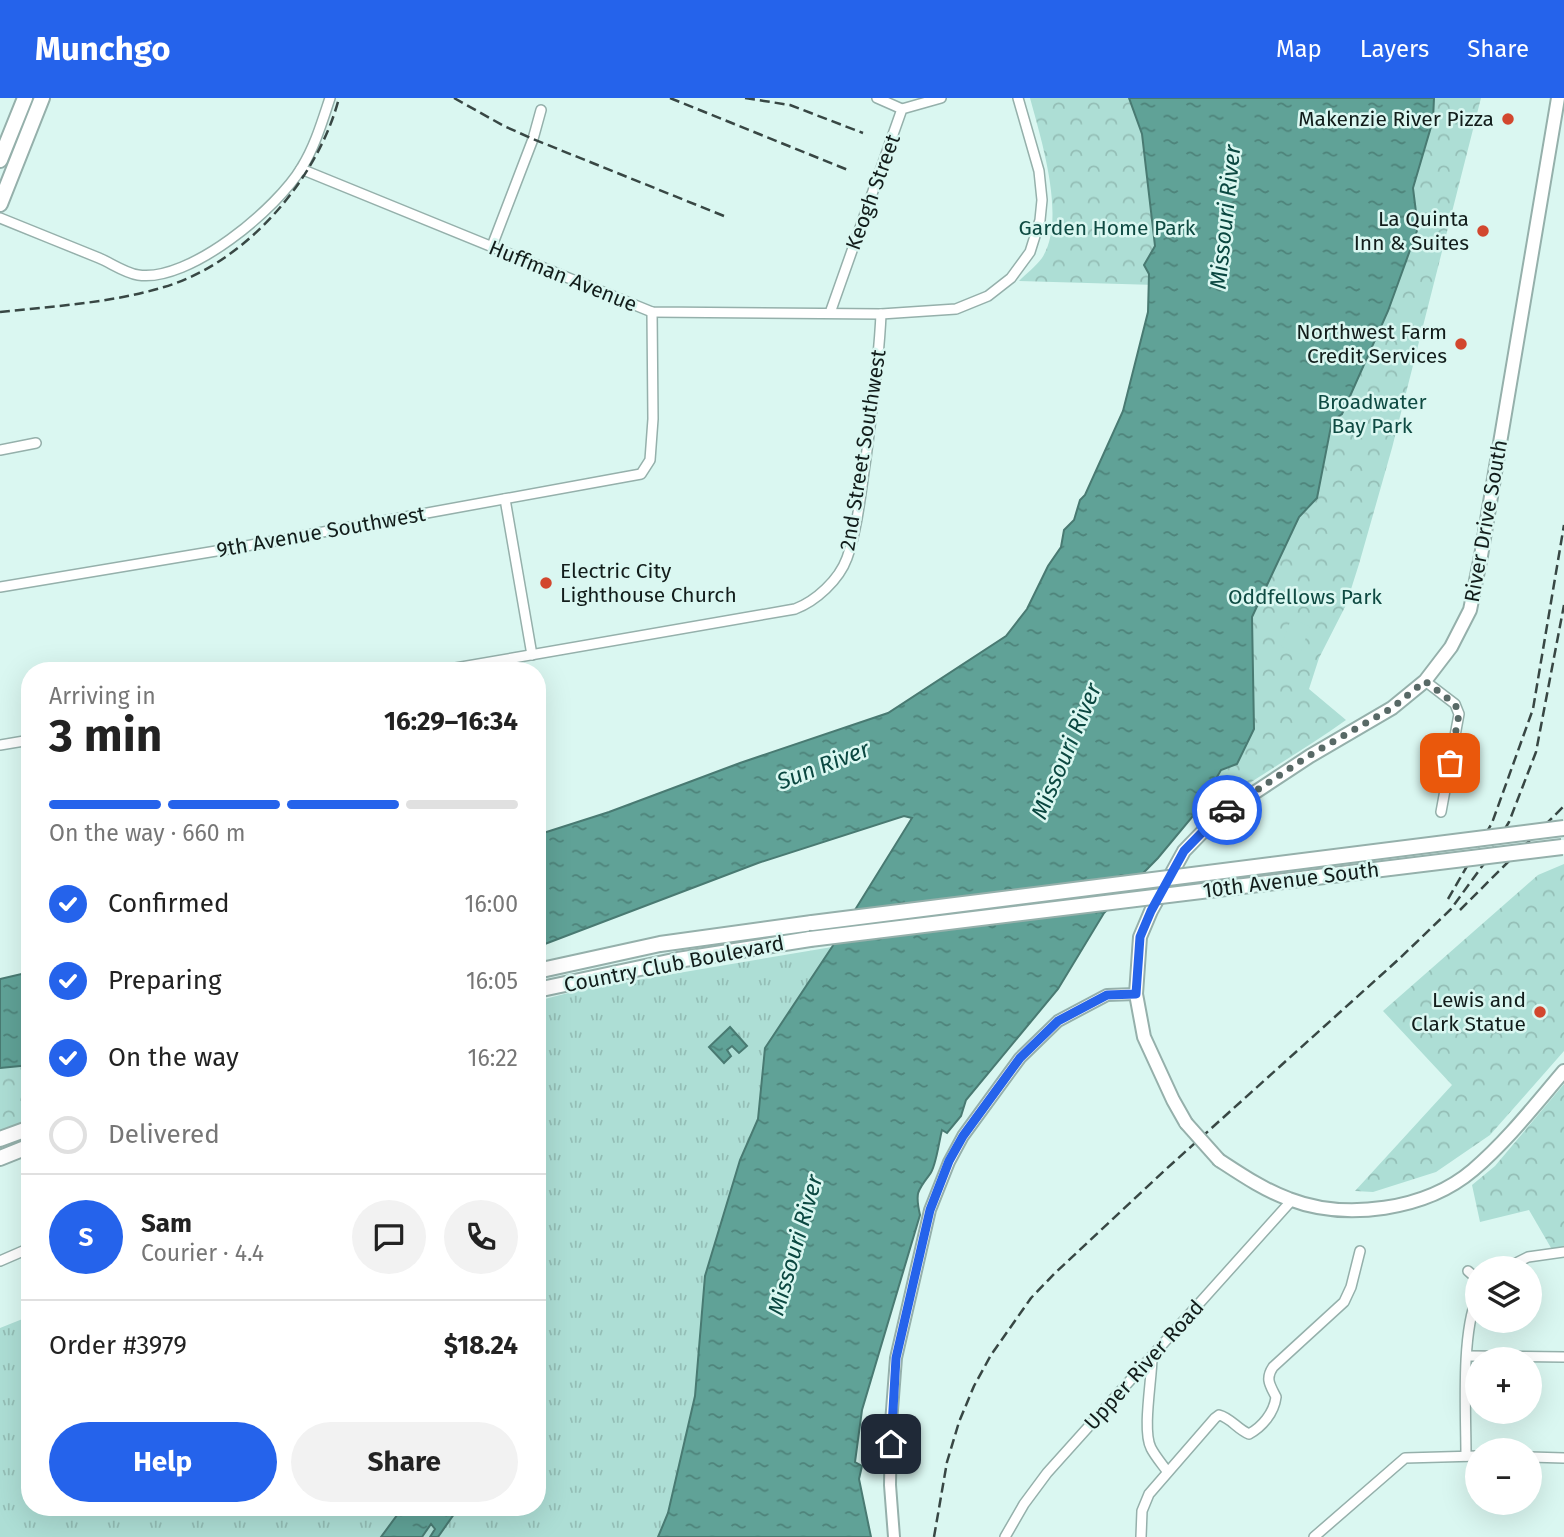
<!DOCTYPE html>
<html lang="en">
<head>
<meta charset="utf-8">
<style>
  :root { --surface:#fff; --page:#f2f2f2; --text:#222; --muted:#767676; --line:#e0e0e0; --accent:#2563eb }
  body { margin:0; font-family:"Fira Sans",sans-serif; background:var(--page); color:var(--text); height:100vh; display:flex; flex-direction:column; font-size:26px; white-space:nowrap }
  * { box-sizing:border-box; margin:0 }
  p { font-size:23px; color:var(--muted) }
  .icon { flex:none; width:38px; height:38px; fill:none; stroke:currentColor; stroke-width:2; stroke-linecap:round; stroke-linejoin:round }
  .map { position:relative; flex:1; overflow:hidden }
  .details { position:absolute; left:21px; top:564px; width:525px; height:854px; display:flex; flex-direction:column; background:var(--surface); border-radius:28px; box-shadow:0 7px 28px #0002 }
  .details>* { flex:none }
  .buttons { position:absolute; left:1465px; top:1158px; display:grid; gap:14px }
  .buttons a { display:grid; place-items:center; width:77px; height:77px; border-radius:50%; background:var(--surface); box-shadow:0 7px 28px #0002; font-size:35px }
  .pin { position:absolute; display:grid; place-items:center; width:60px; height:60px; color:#fff; margin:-30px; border-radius:14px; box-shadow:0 4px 10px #0006 }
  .courier { position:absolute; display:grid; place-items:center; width:70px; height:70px; margin:-35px; border:5px solid #2563eb; border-radius:50%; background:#fff; color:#222; box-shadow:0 2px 9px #0007 }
  .head em { font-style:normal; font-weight:700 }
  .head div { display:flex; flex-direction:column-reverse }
  .head { display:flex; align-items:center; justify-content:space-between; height:119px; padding:0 28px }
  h1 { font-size:46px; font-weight:700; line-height:52px }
  .bar { display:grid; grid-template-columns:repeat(4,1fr); gap:10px 7px; align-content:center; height:84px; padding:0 28px }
  .bar i { height:9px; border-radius:5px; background:var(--line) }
  .bar .current { background:var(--accent) }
  .bar p { grid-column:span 4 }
  .line { display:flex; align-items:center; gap:18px; padding:0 28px; border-top:2px solid var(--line) }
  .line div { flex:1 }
  .round { display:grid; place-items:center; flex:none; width:74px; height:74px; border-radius:37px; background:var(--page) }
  ol { padding:0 28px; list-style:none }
  li { display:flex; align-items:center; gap:21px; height:77px }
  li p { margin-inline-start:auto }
  li .icon { padding:7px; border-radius:50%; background:var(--accent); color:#fff; stroke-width:4 }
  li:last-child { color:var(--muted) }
  li i { width:38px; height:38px; border:4px solid var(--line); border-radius:50% }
  .button { display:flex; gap:14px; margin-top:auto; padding:14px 28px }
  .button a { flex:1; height:80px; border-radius:42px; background:var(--accent); color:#fff; font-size:28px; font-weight:700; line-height:80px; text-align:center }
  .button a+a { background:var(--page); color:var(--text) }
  header { display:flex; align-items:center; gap:42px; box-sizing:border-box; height:98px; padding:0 35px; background:var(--accent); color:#fff }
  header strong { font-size:33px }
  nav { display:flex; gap:38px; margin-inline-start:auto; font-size:24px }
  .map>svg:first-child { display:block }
  .grass { fill:url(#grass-tufts) }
  .forest { fill:url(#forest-crowns) }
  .pitch { fill:#added5 }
  .water { fill:url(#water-ripples); stroke:#497a72; stroke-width:2 }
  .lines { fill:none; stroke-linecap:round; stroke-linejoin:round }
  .minor-casing { stroke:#95b0ab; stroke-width:12 }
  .tertiary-casing { stroke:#95b0ab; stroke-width:14 }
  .secondary-casing { stroke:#95b0ab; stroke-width:16 }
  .primary-casing { stroke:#95b0ab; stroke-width:18 }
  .trunk-casing { stroke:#95b0ab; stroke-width:18 }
  .minor { stroke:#fff; stroke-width:9 }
  .tertiary { stroke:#fff; stroke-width:10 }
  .secondary { stroke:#fff; stroke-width:12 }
  .primary { stroke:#fff; stroke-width:14 }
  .trunk { stroke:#fff; stroke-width:14 }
  .rail { stroke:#384744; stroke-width:2.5; stroke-dasharray:10 5; stroke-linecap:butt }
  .secondary-bridge-casing { stroke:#95b0ab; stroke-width:16; stroke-linecap:butt }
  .trunk-bridge-casing { stroke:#95b0ab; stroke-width:18; stroke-linecap:butt }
  .secondary-bridge { stroke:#fff; stroke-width:12 }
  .trunk-bridge { stroke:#fff; stroke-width:14 }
  .done { stroke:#586966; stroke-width:7; stroke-dasharray:0 12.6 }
  .route { stroke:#2563eb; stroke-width:9 }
  .poi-dot { fill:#d2472e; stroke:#daf7f1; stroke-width:2.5 }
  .labels { text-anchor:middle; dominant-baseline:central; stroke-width:5; stroke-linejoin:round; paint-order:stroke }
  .poi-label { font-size:21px; fill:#121d1b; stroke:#daf7f1; text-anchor:end }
  .street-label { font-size:21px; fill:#121d1b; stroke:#daf7f1 }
  .park-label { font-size:21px; fill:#0e4a42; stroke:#daf7f1 }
  .water-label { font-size:23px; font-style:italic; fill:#0a4740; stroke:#daf7f1 }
</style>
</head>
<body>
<header>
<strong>Munchgo</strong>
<nav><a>Map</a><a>Layers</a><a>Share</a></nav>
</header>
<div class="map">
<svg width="1564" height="1439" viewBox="0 0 1564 1439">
  <defs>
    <pattern id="grass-tufts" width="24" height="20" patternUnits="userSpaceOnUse" patternTransform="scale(1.75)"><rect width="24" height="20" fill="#added5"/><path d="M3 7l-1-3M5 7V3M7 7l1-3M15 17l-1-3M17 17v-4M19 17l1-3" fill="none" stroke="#94beb6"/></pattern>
    <pattern id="forest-crowns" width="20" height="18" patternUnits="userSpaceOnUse" patternTransform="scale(1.75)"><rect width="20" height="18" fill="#added5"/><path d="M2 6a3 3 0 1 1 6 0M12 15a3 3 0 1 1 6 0" fill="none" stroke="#94beb6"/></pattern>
    <pattern id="water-ripples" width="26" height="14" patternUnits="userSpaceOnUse" patternTransform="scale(1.75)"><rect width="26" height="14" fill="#60a297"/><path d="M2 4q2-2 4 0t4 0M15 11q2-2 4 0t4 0" fill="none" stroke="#4e837a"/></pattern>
  </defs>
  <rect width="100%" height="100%" fill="#daf7f1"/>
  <path class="grass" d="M832 849 765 950 758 1021 740 1063 705 1178 695 1298 668 1415 658 1439H0V1230L30 1218V1409H537V903L584 891Z"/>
  <g class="forest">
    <path d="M1030 0H1139L1161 114 1156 187 1019 183C1026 176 1036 168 1042 160 1067 122 1041 41 1030 0Z"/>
    <path d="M1434 0H1481L1392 350 1359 466 1346 507 1319 560 1309 591 1346 622C1301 654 1253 681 1208 713L1198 712 1221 672 1237 666 1254 631 1252 519 1299 419 1317 400 1332 323 1418 130 1413 90 1433 22Z"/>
    <path d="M1564 766V953L1490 1037 1436 1074 1373 1094 1355 1093 1452 987 1383 913 1538 777Z"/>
    <path d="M30 967V1026L0 1037V970Z"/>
    <path d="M1564 986V1154L1554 1155 1529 1112 1480 1124 1472 1087 1495 1068Z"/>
  </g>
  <path class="pitch" d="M1291 521 1310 528 1300 556 1281 549Z"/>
  <g class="water">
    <path d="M1129 0H1434L1433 22 1413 90 1418 130 1388 213 1342 316 1332 323 1317 400 1299 419 1252 519 1254 631 1237 666 1221 672 1198 712 1158 760 1104 815 1058 891 966 1002 961 1018 947 1035 942 1032C939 1043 936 1069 930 1076 917 1093 915 1095 920 1117L862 1312 855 1364 862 1368 859 1381 871 1439H658L668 1415 695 1298 705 1178 740 1062 758 1021 765 950 832 849 912 720 904 718 758 765 537 849V737L609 714 740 665 888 615 1006 538 1027 511 1048 468 1061 449 1064 432 1074 422 1080 402 1085 397 1123 313 1148 214 1149 176 1144 167 1155 148 1142 36Z"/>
    <path d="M30 874V967L0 970V881Z"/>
    <path d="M730 929 747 948 739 955 732 948 727 952 731 958 724 965 709 949Z"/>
    <path d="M403 1409H459L438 1439H430L435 1431 431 1426 422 1439H381Z"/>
  </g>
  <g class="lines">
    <defs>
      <g id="minor">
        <path d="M877 0 902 11"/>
        <path d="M301 71 652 214 881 216 956 211 988 198 1011 180 1030 154 1040 122 1042 102 1039 73 1018 0"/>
        <path d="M0 120C33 133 66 147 99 160 111 165 125 175 138 177 189 185 278 110 302 69 315 48 322 24 330 0"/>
        <path d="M492 148 533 41 541 12"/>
        <path d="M830 215 902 11 941 0"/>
        <path d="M0 352 36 345"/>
        <path d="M505 401 532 557"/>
        <path d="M0 489 246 448 641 376 650 362 653 321 652 214"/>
        <path d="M444 572 795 511C816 503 839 482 847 460 858 429 861 392 866 360 872 312 879 264 881 216"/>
        <path d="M1425 583 1455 606 1459 616 1441 714"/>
        <path d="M0 647 30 642"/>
        <path d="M0 1163 30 1150"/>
        <path d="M1504 1171 1528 1159 1564 1154"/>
        <path d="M1468 1173 1477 1181"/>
        <path d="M1467 1258 1564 1259"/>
        <path d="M1152 1259C1152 1281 1142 1333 1151 1350 1155 1358 1162 1366 1167 1373"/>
        <path d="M1466 1358C1466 1316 1461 1236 1477 1200"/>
        <path d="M1530 1359 1564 1360"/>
        <path d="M1005 1439 1024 1406 1047 1375 1292 1102"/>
        <path d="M1141 1439 1142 1413 1149 1396 1215 1320 1219 1317C1231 1320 1237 1331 1249 1336 1262 1329 1274 1315 1276 1299 1270 1287 1265 1281 1273 1269L1344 1204 1351 1189 1360 1153"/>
        <path d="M1314 1439 1405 1360 1477 1358"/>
      </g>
      <path id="tertiary" d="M894 1439 890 1387 891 1325 896 1260 930 1112 949 1064 963 1038 1020 960 1058 923 1107 897 1136 896"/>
      <g id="secondary">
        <path d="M1186 1025 1173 1002 1144 939 1136 896 1140 839 1151 813 1184 753 1216 720 1310 658 1392 610 1425 583 1451 549 1470 512 1481 458 1558 0"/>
        <path d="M1219 1062C1242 1077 1264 1092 1289 1101 1346 1123 1426 1112 1473 1072 1507 1043 1535 1007 1564 973"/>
      </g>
      <g id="primary">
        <path d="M0 62 25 0"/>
        <path d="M0 106 42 0"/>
      </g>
      <g id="trunk">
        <path d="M537 873 660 846 812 825"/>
        <path d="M537 892 678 862 810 841"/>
        <path d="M0 1041 30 1030"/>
        <path d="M0 1060 30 1048"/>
      </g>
    </defs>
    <use href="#minor" class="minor-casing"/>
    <use href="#tertiary" class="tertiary-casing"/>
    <use href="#secondary" class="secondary-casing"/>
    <use href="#primary" class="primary-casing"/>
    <use href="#trunk" class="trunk-casing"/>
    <use href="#minor" class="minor"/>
    <use href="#tertiary" class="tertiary"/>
    <use href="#secondary" class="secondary"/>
    <use href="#primary" class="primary"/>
    <use href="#trunk" class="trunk"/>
    <g class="rail">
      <path d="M454 0 504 28 533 41 724 118"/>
      <path d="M670 0 848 72"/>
      <path d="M745 0 790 7 863 35"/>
      <path d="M0 214C54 208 112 205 164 189 246 165 318 81 339 0"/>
      <path d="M1448 801 1492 725 1533 611 1564 427"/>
      <path d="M1460 812 1564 708"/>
      <path d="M934 1439 947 1364 959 1324 974 1288 991 1257 1031 1200 1054 1176 1164 1073 1399 861 1451 811 1483 767 1509 724 1536 654 1564 507"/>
    </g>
    <defs>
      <path id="secondary-bridge" d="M1186 1025 1219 1062"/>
      <g id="trunk-bridge">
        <path d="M812 825 1564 730"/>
        <path d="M810 841 1562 749"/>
      </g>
    </defs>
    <use href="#secondary-bridge" class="secondary-bridge-casing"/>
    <use href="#trunk-bridge" class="trunk-bridge-casing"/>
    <use href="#secondary-bridge" class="secondary-bridge"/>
    <use href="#trunk-bridge" class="trunk-bridge"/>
  </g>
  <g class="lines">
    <path class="done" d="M1227 712 1310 657 1392 610 1425 583 1455 606 1459 616 1450 665"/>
    <path class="route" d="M891 1346 896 1260 930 1112 949 1063 963 1038 1020 960 1058 923 1107 897 1136 896 1140 839 1151 813 1184 753 1216 720 1227 712"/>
  </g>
  <g class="poi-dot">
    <circle cx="1508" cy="21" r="7"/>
    <circle cx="1483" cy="133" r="7"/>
    <circle cx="1461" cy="246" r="7"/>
    <circle cx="546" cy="485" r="7"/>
    <circle cx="1540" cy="914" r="7"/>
  </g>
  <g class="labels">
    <g class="poi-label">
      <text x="1494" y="21">Makenzie River Pizza</text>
      <text x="1469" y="121">La Quinta<tspan x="1469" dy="24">Inn &amp; Suites</tspan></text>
      <text x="1447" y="234">Northwest Farm<tspan x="1447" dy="24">Credit Services</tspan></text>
      <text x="560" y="473" text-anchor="start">Electric City<tspan x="560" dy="24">Lighthouse Church</tspan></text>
      <text x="1526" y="902">Lewis and<tspan x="1526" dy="24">Clark Statue</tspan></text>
    </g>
    <g class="street-label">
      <text transform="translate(873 94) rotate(-70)">Keogh Street</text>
      <text transform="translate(563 178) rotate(22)">Huffman Avenue</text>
      <text transform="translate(863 352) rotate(-81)">2nd Street Southwest</text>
      <text transform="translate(1486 423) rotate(-80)">River Drive South</text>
      <text transform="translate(321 434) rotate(-10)">9th Avenue Southwest</text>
      <text transform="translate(1291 782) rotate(-7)">10th Avenue South</text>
      <text transform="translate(674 866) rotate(-11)">Country Club Boulevard</text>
      <text transform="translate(1144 1267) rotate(-48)">Upper River Road</text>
    </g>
    <g class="park-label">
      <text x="1107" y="130">Garden Home Park</text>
      <text x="1372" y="304">Broadwater<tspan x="1372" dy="24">Bay Park</tspan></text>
      <text x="1305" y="499">Oddfellows Park</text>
    </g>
    <g class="water-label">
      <text transform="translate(1225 119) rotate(-84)">Missouri River</text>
      <text transform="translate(1066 653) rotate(-67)">Missouri River</text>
      <text transform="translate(823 667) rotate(-21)">Sun River</text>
      <text transform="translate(795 1147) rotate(-74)">Missouri River</text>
    </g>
  </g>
</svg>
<div class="buttons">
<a><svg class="icon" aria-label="layers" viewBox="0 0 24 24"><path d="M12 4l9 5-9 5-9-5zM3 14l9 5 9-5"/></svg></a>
<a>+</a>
<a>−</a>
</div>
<div class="pin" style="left:1450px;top:665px;background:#ea580c"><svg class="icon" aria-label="bag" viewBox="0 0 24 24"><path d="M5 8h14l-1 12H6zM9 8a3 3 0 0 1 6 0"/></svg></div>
<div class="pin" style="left:891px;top:1346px;background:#1f2937"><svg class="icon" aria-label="home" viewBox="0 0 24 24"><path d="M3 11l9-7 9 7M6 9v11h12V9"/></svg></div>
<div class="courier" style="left:1227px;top:712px"><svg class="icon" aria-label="car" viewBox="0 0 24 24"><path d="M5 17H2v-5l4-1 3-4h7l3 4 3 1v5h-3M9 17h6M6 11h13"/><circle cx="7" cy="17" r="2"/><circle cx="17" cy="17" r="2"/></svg></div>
<section class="details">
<div class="head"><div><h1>3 min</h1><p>Arriving in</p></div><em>16:29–16:34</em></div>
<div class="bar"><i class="current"></i><i class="current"></i><i class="current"></i><i></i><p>On the way · 660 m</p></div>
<ol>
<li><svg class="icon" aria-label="check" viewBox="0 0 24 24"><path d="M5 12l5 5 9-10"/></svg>Confirmed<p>16:00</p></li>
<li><svg class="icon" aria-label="check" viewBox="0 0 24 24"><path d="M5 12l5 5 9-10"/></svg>Preparing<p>16:05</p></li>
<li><svg class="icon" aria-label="check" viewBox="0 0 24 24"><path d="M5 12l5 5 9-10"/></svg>On the way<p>16:22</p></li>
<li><i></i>Delivered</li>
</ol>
<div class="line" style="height:126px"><b class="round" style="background:var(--accent);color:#fff">S</b><div><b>Sam</b><p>Courier · 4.4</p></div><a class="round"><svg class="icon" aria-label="chat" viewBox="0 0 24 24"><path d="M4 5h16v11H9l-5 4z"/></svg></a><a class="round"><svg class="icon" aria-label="phone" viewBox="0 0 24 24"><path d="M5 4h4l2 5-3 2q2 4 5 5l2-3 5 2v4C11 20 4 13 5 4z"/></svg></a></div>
<div class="line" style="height:91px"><div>Order #3979</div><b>$18.24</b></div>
<div class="button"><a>Help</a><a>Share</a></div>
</section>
</div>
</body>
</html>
